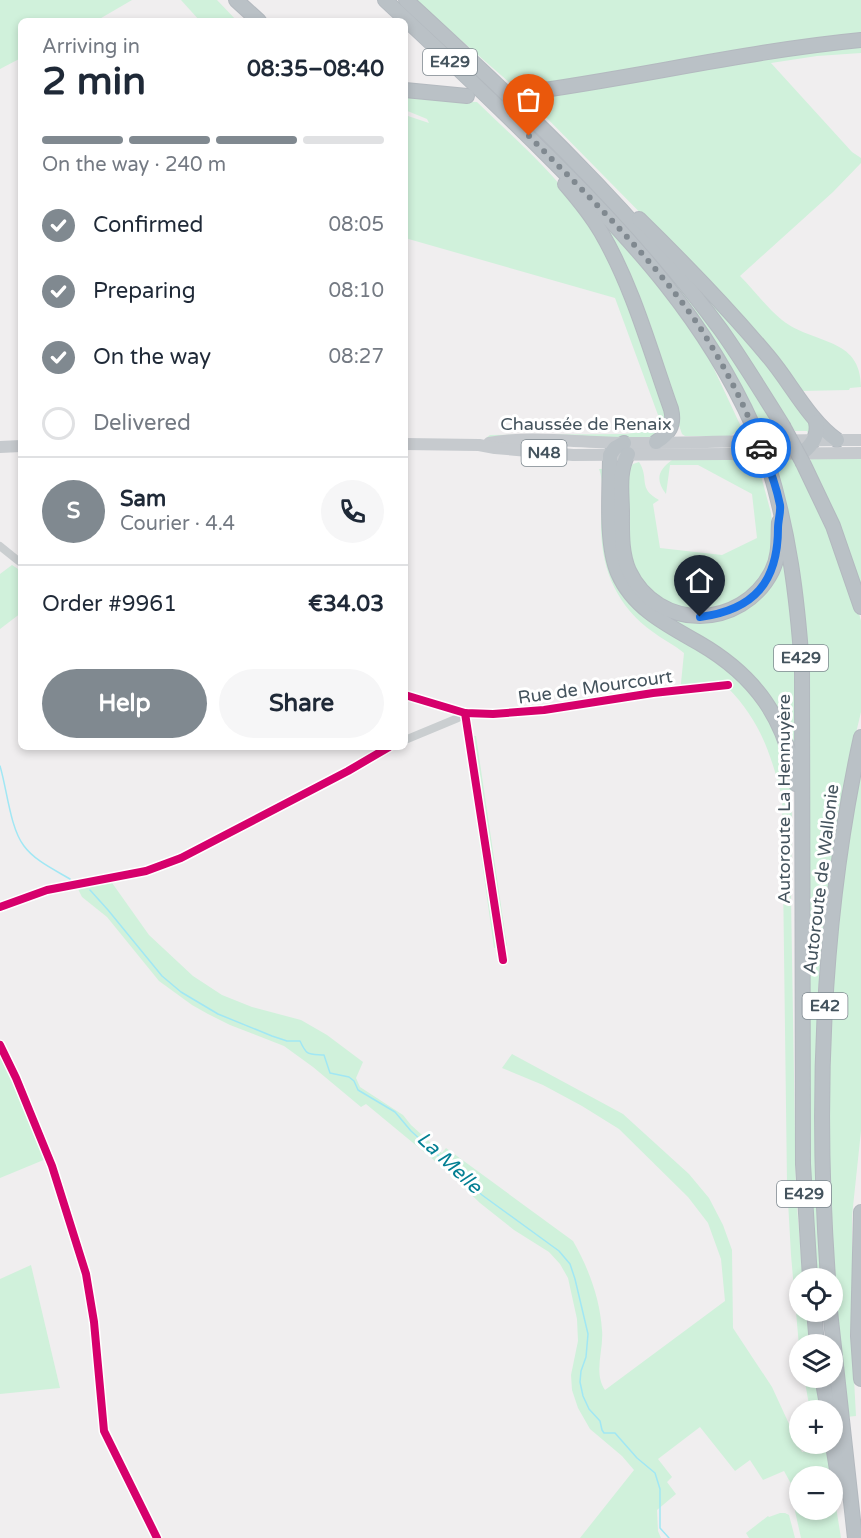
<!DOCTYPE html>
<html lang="en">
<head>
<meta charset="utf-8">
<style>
  :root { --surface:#fff; --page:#f6f6f7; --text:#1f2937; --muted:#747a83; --line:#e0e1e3; --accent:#808990 }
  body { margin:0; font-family:"Varela Round",sans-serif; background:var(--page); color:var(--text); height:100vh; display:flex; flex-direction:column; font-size:22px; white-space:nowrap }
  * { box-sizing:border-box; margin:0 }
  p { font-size:20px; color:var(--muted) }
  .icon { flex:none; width:33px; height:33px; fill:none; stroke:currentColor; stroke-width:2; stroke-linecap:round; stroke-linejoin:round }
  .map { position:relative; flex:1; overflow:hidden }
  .sheet { position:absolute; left:18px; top:18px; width:390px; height:732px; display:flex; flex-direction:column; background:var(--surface); border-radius:9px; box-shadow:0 3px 9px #0003 }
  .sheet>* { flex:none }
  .tools { position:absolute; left:789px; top:1268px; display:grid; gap:12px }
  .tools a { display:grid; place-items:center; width:54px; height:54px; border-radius:50%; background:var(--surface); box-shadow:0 3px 9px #0003; font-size:30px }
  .pin { position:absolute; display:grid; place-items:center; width:51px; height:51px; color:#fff; margin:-62px -26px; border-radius:50% 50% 50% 0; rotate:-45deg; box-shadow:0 0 6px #0007 }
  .pin .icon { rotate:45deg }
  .courier { position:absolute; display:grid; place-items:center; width:60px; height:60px; margin:-30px; border:4px solid #1a73e8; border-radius:50%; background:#fff; color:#222; box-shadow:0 2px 8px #0007 }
  .overview em { font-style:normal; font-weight:800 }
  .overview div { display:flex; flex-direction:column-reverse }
  .overview { display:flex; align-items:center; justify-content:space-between; height:102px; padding:0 24px }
  h1 { font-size:39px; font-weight:800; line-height:45px }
  .bar { display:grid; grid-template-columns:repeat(4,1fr); gap:9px 6px; align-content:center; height:72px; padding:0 24px }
  .bar i { height:8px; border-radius:4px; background:var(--line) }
  .bar .active { background:var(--accent) }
  .bar p { grid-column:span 4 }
  .line { display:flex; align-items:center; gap:15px; padding:0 24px; border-top:2px solid var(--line) }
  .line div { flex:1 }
  .round { display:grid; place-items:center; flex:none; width:63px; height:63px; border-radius:32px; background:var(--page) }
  ol { padding:0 24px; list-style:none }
  li { display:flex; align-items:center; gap:18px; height:66px }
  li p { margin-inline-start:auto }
  li .icon { padding:6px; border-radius:50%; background:var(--accent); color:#fff; stroke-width:4 }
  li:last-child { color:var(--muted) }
  li i { width:33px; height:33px; border:3px solid var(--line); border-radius:50% }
  .button { display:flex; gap:12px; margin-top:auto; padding:12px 24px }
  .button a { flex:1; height:69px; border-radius:36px; background:var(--accent); color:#fff; font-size:24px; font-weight:800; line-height:69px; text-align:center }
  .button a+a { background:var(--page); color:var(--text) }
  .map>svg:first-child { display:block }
  .green { fill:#d0f1db }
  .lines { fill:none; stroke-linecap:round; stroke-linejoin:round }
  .stream { stroke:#a1e7f4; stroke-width:1.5 }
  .motorway-casing { stroke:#b3b9bf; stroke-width:16 }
  .minor { stroke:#caced0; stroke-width:8 }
  .primary { stroke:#c6cace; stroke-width:12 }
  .motorway { stroke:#bac1c6; stroke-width:14 }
  .motorway-bridge-casing { stroke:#b3b9bf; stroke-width:16; stroke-linecap:butt }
  .motorway-bridge { stroke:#bac1c6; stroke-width:14 }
  .cycleway-casing { stroke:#fff; stroke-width:11 }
  .cycleway { stroke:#d6006c; stroke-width:8 }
  .done { stroke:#808990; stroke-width:6; stroke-dasharray:0 10.8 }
  .route { stroke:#1a73e8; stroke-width:8 }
  .labels { text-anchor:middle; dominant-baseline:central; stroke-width:6; stroke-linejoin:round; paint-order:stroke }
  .shield { fill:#fff; stroke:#7c878e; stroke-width:1.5 }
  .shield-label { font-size:16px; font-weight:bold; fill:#44535d }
  .street-label { font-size:18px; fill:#44535d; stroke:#fff }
  .water-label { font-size:20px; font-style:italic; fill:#037f93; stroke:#fff }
</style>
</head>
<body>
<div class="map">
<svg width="861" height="1538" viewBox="0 0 861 1538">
  <rect width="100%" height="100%" fill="#f0eeef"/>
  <g class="green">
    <path d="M0 0H132L96 21H21V58L0 69Z"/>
    <path d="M181 0H217L237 21H200Z"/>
    <path d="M415 0H861V35L551 85 517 89Z"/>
    <path d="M861 46V53L817 56 771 63 852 152 861 158V163L833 192 740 276C754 290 767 308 782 320 813 345 861 336 861 387L850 388 849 390 801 391 742 316 529 100 768 58Z"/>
    <path d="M405 96 445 101 477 102C517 141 561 178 591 226 627 281 648 358 670 420L657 437 486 438 490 435 625 434 660 430 658 415 615 298 405 238V115L429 123 427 119 405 110Z"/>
    <path d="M504 103H509L609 203 706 317 779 431 762 432 719 352Z"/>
    <path d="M580 196 668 295 707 354 743 431H738L730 436H685L682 434 634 296Z"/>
    <path d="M650 234 717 302 814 423 809 436 807 431H795L790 425 761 377 730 333Z"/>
    <path d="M861 457V588L843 535 812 466 810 458Z"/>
    <path d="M752 458 760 472 771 513 774 541 783 545 791 610 796 671 798 764 789 766 792 795 791 897 796 1195 803 1278H800V1311H806L810 1344H800L799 1346 791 1255 787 1183 782 798C771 754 760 720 727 687L680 693 684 653C675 645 663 640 653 632 618 607 602 572 601 529 601 512 605 484 599 469L630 468 633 464 639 462C650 479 637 488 659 500L653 504 660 548 722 555 757 538 752 494 698 465H670L666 494C655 480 658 470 672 460Z"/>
    <path d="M795 459 801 468 852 587 861 621V712L845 779 832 857 822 939 818 996 815 1132 821 1278H815L807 1166V721L772 460Z"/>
    <path d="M12 565 21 571V613L0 629V574Z"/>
    <path d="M466 736H476L507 946 494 948 466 747Z"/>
    <path d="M861 760V1131L852 1216V1343L856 1416 846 1417 833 1279 827 1084 835 933Z"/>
    <path d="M110 880 149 935 193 976 222 995 252 1007 301 1020 327 1035 363 1062 356 1078 360 1087 403 1115 411 1125 442 1153 446 1148 573 1241C589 1269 600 1299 602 1330 604 1350 593 1372 605 1390L725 1301 721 1259 708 1223 688 1197 619 1129 582 1106 543 1085 502 1068 512 1054 623 1114 689 1174 709 1198 723 1225 732 1250 733 1328 772 1387 802 1452 816 1450 815 1443H825L831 1476H800V1509H832L833 1488 841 1538H801L795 1511V1491L784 1471 763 1480 750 1460 735 1471 700 1427 658 1459 672 1477 667 1482 676 1494 657 1510 658 1531 661 1538H580L634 1470 622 1456 590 1429 578 1408 572 1390 571 1375 578 1341 577 1319 568 1278 560 1264 549 1252 514 1230 480 1203 441 1166 366 1104 361 1107 313 1067 284 1046 230 1025 208 1014 192 1005 159 981 107 917 82 897 77 887Z"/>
    <path d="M0 1055 24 1104 46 1159 0 1178Z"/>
    <path d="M31 1265 60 1388 0 1394V1279Z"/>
    <path d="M804 1377H815L820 1410H810Z"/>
    <path d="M780 1513H785L789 1515 795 1538H749L746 1533 768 1516 769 1517Z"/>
  </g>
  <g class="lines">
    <g class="stream">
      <path d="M0 766C7 789 10 828 24 846 35 861 55 870 70 879"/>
      <path d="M90 890 108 910 162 976 181 992 218 1014 272 1036 287 1041H300C307 1056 308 1054 324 1055L330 1073 349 1077 354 1081 358 1090 395 1112 411 1131 482 1195 559 1251 570 1264 575 1279 588 1334 586 1357 581 1371 580 1382 583 1396 589 1409 600 1421 602 1430 604 1433H615L637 1458 655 1473 660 1489V1528L669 1538"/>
    </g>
    <defs>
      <g id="motorway">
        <path d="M236 0 259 21"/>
        <path d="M385 0C442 53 498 106 553 161 634 242 706 321 753 426"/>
        <path d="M406 0C517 102 631 208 721 330 743 361 763 394 783 426"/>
        <path d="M405 90 467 96"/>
        <path d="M523 93C636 78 747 51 861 40"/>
        <path d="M565 184C578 199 591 215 601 232 633 287 650 350 671 409 675 425 669 434 656 442"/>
        <path d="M639 219C684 263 727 307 768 356 791 383 808 419 837 440"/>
        <path d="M624 443 615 448 610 455C610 488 605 543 618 573 633 608 667 625 699 643 756 676 786 719 796 784"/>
        <path d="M802 453C812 445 819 435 816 422"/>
        <path d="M628 454C618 472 622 494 622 513 622 532 621 553 629 571 658 632 742 630 772 571 780 555 778 539 779 522"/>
        <path d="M803 463 833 526 861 607"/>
        <path d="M768 464C789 533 797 595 802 667L803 1164 810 1278"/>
        <path d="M861 1212 858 1336 861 1379"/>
        <path d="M828 1278C815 1097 822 915 861 737"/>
        <path d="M814 1311 817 1344"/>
        <path d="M830 1311 855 1538"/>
        <path d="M822 1377 828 1410"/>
        <path d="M832 1439 840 1488"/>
      </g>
    </defs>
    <use href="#motorway" class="motorway-casing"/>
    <g class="minor">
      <path d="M0 546 21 563"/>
      <path d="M405 695 465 713 493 714 544 710 653 693 728 685"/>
      <path d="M465 713 503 960"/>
      <path d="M405 740 458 718 465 713"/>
      <path d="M0 907 47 890 146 871 181 858 348 771 389 747"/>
      <path d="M0 1045 16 1078 52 1166 86 1274 94 1322 104 1431 157 1538"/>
    </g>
    <g class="primary">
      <path d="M489 443C529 435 584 443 626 443 705 443 783 439 861 440"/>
      <path d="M405 444 479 445 495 448 573 455 861 453"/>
      <path d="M0 447 21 446"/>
    </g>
    <use href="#motorway" class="motorway"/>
    <defs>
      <g id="motorway-bridge">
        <path d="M753 426 768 464"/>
        <path d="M783 426 803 463"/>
      </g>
    </defs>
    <use href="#motorway-bridge" class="motorway-bridge-casing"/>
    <use href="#motorway-bridge" class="motorway-bridge"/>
    <defs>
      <g id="cycleway">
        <path d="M405 695 465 713 493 714 544 710 653 693 728 685"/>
        <path d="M465 713 503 960"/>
        <path d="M0 907 47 890 146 871 181 858 348 771 389 747"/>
        <path d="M0 1045 16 1078 52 1166 86 1274 94 1322 104 1431 157 1538"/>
      </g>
    </defs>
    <use href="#cycleway" class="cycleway-casing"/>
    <use href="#cycleway" class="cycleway"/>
  </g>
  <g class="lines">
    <path class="done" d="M529 136C588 196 651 256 699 326 724 365 745 405 761 448"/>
    <path class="route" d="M700 617C754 610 778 582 778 528 778 520 781 512 780 505 776 485 769 466 761 448"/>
  </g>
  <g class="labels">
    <g class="shield">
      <rect x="423" y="49" width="54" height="26" rx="4.5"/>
      <rect x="521.5" y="440" width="45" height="26" rx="4.5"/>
      <rect x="774" y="645" width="54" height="26" rx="4.5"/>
      <rect x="802.5" y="993" width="45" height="26" rx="4.5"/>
      <rect x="777" y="1181" width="54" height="26" rx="4.5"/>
    </g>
    <g class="shield-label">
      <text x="450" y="62">E429</text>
      <text x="544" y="453">N48</text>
      <text x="801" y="658">E429</text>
      <text x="825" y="1006">E42</text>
      <text x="804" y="1194">E429</text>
    </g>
    <g class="street-label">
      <text x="586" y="424">Chaussée de Renaix</text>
      <text transform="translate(595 687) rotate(-8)">Rue de Mourcourt</text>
      <text transform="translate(784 799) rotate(-90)">Autoroute La Hennuyère</text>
      <text transform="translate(821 879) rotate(-83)">Autoroute de Wallonie</text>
    </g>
    <g class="water-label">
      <text transform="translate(449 1163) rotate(43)">La Melle</text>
    </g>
  </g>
</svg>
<div class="tools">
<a><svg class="icon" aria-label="locate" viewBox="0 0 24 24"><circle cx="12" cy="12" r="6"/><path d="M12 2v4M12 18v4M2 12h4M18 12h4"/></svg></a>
<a><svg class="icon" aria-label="layers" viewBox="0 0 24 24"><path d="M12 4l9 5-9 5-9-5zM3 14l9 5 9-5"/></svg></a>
<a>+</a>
<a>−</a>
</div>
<div class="pin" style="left:529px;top:136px;background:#ea580c"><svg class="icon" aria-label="bag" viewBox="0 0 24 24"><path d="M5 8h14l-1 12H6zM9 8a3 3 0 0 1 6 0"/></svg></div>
<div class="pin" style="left:700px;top:617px;background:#1f2937"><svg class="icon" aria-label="home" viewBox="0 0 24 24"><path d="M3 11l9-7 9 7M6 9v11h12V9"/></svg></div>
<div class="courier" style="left:761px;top:448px"><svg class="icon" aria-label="car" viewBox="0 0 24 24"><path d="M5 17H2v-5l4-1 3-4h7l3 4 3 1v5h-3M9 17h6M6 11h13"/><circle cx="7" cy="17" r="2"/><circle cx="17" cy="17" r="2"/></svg></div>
<section class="sheet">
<div class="overview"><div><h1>2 min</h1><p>Arriving in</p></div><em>08:35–08:40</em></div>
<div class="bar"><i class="active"></i><i class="active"></i><i class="active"></i><i></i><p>On the way · 240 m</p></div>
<ol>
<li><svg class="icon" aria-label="check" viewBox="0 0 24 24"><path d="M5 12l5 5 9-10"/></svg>Confirmed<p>08:05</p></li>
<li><svg class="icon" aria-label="check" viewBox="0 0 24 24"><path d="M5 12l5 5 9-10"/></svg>Preparing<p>08:10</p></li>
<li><svg class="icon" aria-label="check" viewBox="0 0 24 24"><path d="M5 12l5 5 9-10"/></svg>On the way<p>08:27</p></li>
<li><i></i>Delivered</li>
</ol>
<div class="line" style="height:108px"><b class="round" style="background:var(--accent);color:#fff">S</b><div><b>Sam</b><p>Courier · 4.4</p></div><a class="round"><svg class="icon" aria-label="phone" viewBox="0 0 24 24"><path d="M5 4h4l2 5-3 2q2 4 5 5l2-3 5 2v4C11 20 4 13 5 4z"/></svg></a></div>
<div class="line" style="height:78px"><div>Order #9961</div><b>€34.03</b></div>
<div class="button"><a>Help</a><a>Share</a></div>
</section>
</div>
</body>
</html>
